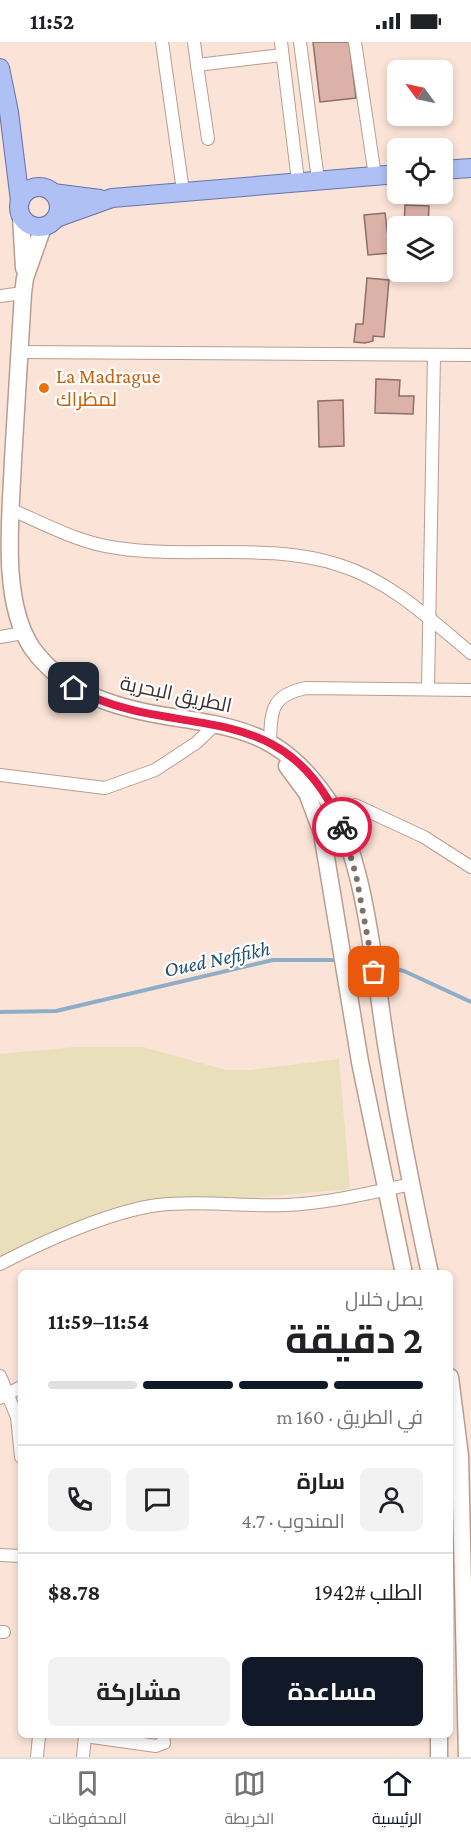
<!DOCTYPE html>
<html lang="ar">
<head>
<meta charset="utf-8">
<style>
  :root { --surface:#fff; --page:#f2f2f2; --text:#202124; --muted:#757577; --line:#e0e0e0; --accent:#111827 }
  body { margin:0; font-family:"Crimson Pro",Cairo,serif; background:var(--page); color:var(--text); direction:rtl; height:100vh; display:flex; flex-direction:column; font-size:22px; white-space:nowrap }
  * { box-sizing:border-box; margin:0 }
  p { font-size:20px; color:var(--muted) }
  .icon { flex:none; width:33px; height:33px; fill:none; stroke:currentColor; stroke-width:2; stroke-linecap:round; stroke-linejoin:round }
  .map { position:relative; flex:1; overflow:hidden; direction:ltr }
  .panel { position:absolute; left:18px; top:1228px; width:435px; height:468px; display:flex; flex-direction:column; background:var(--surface); border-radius:9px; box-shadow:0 3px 9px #0003; direction:rtl }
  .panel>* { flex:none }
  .needle { width:39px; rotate:303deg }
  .tools { position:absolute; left:387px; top:18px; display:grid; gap:12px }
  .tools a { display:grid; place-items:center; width:66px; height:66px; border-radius:9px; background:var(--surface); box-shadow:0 3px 9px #0003; font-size:30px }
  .pin { position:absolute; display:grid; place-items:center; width:51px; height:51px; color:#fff; margin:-26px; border-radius:12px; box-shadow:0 3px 9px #0006 }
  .courier { position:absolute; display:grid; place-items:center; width:60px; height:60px; margin:-30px; border:4px solid #e11d48; border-radius:50%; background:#fff; color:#222; box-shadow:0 2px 8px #0007 }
  .summary em { font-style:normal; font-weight:700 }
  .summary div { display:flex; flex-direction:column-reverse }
  .summary { display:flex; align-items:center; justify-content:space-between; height:102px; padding:0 30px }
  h1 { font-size:39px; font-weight:700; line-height:45px }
  .bar { display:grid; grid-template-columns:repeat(4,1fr); gap:9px 6px; align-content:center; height:72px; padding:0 30px }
  .bar i { height:8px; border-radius:4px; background:var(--line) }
  .bar .on { background:var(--accent) }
  .bar p { grid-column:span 4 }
  .line { display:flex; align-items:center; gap:15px; padding:0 30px; border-top:2px solid var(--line) }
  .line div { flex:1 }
  .round { display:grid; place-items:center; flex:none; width:63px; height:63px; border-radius:9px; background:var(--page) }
  .cta { display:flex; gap:12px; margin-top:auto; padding:12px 30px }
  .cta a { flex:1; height:69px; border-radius:9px; background:var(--accent); color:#fff; font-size:24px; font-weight:700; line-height:69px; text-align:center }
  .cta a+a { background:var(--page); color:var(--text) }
  .status { display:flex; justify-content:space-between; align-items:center; height:42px; padding:0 30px; background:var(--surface); direction:ltr }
  .status svg { height:16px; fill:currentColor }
  .tabs { display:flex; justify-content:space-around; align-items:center; height:84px; border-top:2px solid var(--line); background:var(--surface); font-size:16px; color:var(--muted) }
  .tabs a { display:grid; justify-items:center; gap:3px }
  .tabs .on { color:var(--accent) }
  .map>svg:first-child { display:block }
  .sand { fill:#e9dfba }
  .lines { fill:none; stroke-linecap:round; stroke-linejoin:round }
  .stream { stroke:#8eaec7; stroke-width:4 }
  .building { fill:#dbb1a8; stroke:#8c6f69; stroke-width:1.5 }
  .minor-casing { stroke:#b99d8f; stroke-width:14 }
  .secondary-casing { stroke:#b99d8f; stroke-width:19 }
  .primary-casing { stroke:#6573a9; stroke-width:20 }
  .minor { stroke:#fff; stroke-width:12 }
  .secondary { stroke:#fff; stroke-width:16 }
  .primary { stroke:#afc0f4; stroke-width:18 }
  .done { stroke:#807068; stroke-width:6; stroke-dasharray:0 10.8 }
  .route { stroke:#e11d48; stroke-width:8 }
  .food-dot { fill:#e8710a; stroke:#fff; stroke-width:2 }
  .labels { text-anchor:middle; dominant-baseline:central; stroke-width:4.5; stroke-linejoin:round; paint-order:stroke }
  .food-label { font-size:20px; fill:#c56008; stroke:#fff; text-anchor:start }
  .street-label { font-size:20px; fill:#3d322c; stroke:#fff }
  .water-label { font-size:21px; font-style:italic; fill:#1e5175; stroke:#fff }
</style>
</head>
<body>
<div class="status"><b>11:52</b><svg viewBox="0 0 49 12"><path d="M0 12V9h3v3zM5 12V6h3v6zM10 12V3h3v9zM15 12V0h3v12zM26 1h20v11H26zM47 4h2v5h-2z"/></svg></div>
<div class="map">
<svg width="471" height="1715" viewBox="0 0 471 1715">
  <rect width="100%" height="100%" fill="#fbe3d7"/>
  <path class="sand" d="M77 1005H143L226 1028H250L339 1017 350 1147 110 1168 0 1220V1012Z"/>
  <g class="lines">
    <g class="stream">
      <path d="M348 918 370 921"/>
      <path d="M380 923 404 929 471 960"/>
      <path d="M0 970 56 969 273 918H337"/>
    </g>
  </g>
  <g class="building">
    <path d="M313 0H349L356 56 320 60Z"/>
    <path d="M405 163 429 164 428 184H404Z"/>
    <path d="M385 171 390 211 368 213 364 173Z"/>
    <path d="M367 236 389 238 384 295 373 294V299L365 301 354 300 356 282H363Z"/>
    <path d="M376 337 400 338 399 354H414L413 372 375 371Z"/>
    <path d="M343 358 344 404 319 405 318 359Z"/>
  </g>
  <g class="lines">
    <defs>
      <g id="minor">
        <path d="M162 0 183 149"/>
        <path d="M194 0 197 23 282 13"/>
        <path d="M281 0 298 139"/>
        <path d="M300 0 318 138"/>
        <path d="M355 0 375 134"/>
        <path d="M197 23 208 97"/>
        <path d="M0 254 23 251"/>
        <path d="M19 310 471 313"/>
        <path d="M10 467C45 482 79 501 117 506 190 517 268 500 339 523 389 538 431 578 471 611"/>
        <path d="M0 595 23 591"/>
        <path d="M428 647 434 313"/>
        <path d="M270 700C271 667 272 653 306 646L471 648"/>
        <path d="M0 733 105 746 155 728 196 701 216 682"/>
        <path d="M355 763 424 795 471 825"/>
        <path d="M0 1222C42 1200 111 1169 158 1163 201 1158 243 1165 286 1163 329 1161 370 1151 412 1142"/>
        <path d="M0 1334 17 1375 21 1415"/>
        <path d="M0 1356 21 1345"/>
        <path d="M0 1513 21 1514"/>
        <path d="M0 1590H4"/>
        <path d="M85 1694 156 1704 164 1701 163 1694"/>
        <path d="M37 1715 39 1694"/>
        <path d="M83 1715 85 1694"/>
      </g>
      <g id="secondary">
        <path d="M21 174 24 226"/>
        <path d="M43 185 25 236 23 251C20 307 16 362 13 418 11 473 0 558 32 606 65 652 119 667 172 675 244 686 281 693 325 754 366 810 375 938 387 1008 399 1083 414 1158 430 1232"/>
        <path d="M287 724 307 751 322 791 360 1020 404 1232"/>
        <path d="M450 1335 460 1414 467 1715"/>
        <path d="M439 1694V1715"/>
      </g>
      <g id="primary">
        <path d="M0 26 9 70 20 159"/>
        <path d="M442 128 471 126"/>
        <circle cx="39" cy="165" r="20"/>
        <path d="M53 151 100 157"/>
        <path d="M56 176 112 156 398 132"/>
      </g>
    </defs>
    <use href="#minor" class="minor-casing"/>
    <use href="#secondary" class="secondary-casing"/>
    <use href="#primary" class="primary-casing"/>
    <use href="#minor" class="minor"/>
    <use href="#secondary" class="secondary"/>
    <use href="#primary" class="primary"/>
  </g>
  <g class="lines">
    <path class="done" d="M342 785 356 833 374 930"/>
    <path class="route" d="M74 646C176 702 283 648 342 785"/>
  </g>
  <circle class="food-dot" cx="44" cy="346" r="6"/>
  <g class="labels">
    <g class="food-label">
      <text x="56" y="334">La Madrague<tspan x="56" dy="23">لمظراك</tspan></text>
    </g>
    <g class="street-label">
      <text transform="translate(176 652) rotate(12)">الطريق البحرية</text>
    </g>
    <g class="water-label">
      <text transform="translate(217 917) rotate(-12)">Oued Nefifikh</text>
    </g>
  </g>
</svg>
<div class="tools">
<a><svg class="needle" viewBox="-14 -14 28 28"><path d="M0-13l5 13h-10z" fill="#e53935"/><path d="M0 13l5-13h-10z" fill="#757577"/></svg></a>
<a><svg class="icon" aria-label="locate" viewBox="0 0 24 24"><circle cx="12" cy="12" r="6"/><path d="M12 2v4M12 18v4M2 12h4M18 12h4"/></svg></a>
<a><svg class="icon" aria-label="layers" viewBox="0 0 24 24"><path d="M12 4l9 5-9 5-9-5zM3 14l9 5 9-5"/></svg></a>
</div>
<div class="pin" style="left:374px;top:930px;background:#ea580c"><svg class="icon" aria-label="bag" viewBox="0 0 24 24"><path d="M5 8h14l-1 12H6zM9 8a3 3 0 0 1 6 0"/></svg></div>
<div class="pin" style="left:74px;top:646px;background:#1f2937"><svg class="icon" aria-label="home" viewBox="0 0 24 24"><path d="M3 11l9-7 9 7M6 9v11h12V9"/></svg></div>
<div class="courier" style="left:342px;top:785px"><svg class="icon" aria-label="bike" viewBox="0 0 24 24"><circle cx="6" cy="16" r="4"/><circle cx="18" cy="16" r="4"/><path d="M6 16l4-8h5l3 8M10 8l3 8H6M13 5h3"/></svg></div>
<section class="panel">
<div class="summary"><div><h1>2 دقيقة</h1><p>يصل خلال</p></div><em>11:54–11:59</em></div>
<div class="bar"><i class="on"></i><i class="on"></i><i class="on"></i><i></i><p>في الطريق · 160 m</p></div>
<div class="line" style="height:108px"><a class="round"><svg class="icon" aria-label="person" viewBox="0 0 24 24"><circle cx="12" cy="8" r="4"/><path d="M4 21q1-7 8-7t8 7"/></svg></a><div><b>سارة</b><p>المندوب · 4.7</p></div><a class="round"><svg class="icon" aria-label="chat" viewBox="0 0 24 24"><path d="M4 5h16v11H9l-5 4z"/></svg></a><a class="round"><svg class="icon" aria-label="phone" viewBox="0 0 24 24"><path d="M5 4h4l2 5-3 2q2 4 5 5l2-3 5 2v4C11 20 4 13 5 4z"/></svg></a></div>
<div class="line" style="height:78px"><div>الطلب #1942</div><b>$8.78</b></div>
<div class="cta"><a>مساعدة</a><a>مشاركة</a></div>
</section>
</div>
<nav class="tabs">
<a class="on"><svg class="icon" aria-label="home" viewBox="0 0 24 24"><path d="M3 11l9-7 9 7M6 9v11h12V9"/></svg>الرئيسية</a>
<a><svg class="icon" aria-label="map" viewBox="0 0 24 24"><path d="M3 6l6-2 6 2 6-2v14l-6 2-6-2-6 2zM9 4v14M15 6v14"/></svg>الخريطة</a>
<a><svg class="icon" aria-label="saved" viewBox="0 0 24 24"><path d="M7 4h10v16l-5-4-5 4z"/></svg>المحفوظات</a>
</nav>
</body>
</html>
